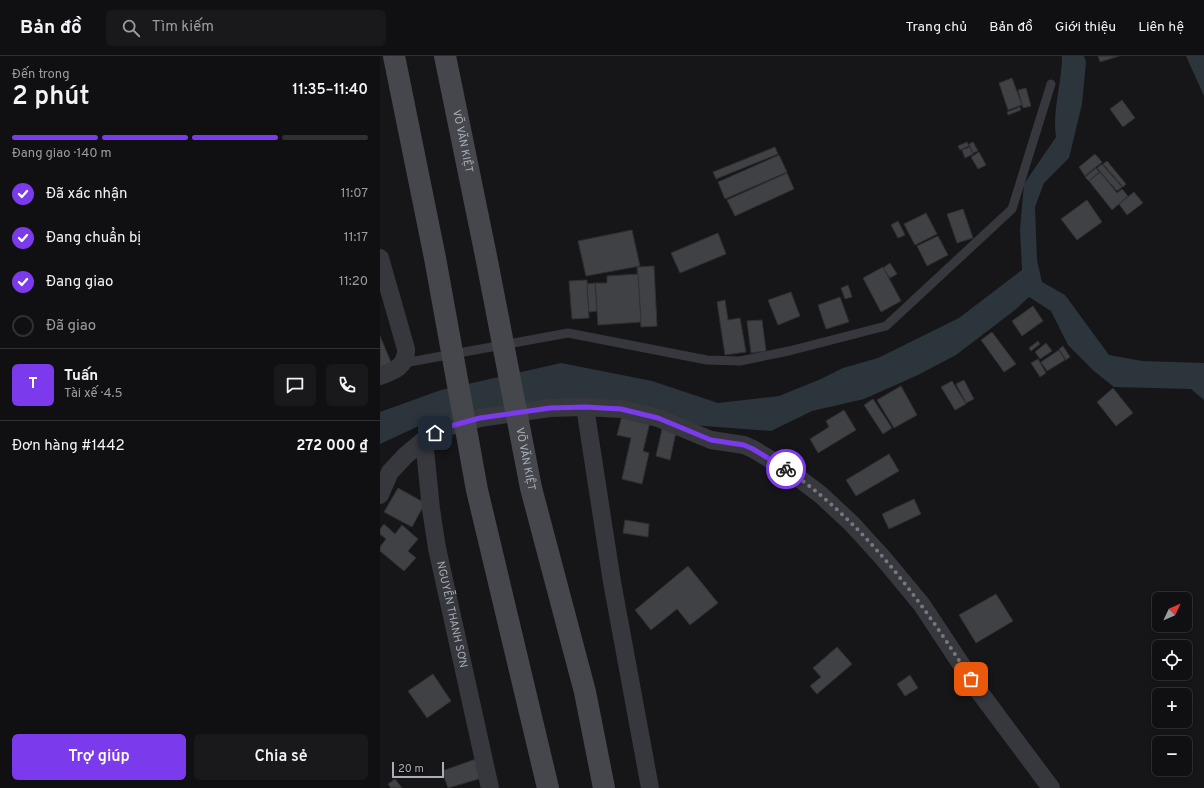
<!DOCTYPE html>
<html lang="vi">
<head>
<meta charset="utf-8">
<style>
  :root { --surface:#101012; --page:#19191b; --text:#f1f3f6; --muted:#9c9d9f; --line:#303032; --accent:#7c3aed }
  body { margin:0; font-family:Overpass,sans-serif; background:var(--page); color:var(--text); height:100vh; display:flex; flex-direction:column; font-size:15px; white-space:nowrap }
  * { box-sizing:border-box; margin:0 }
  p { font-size:13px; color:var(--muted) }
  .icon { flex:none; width:22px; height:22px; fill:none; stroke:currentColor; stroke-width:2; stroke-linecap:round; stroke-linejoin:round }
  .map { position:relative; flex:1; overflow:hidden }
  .panel { display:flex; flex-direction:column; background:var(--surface); width:380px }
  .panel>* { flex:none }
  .needle { width:26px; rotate:46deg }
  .fabs { position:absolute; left:772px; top:536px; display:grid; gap:8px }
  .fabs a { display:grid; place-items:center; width:40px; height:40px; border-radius:6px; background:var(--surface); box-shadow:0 2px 6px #0003,0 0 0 1px var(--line); font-size:20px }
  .scale { position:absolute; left:12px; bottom:10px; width:52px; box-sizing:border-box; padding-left:4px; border:2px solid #a8adb8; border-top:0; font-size:11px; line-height:14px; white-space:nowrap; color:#a8adb8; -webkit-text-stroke:3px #111113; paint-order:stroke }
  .pin { position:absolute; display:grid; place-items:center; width:34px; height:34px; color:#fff; margin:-17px; border-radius:8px; box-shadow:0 2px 6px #0006 }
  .courier { position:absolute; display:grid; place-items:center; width:40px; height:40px; margin:-20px; border:3px solid #7c3aed; border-radius:50%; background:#fff; color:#222; box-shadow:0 1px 5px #0007 }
  .head em { font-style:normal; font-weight:600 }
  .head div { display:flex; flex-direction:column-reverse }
  .head { display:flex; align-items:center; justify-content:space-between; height:68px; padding:0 12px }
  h1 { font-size:26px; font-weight:600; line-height:30px }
  .bar { display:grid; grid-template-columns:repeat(4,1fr); gap:6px 4px; align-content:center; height:48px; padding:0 12px }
  .bar i { height:5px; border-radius:3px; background:var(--line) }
  .bar .selected { background:var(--accent) }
  .bar p { grid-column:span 4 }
  .line { display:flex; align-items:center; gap:10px; padding:0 12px; border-top:1px solid var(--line) }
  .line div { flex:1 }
  .round { display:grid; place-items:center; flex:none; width:42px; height:42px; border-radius:6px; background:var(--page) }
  ol { padding:0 12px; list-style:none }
  li { display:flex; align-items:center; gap:12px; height:44px }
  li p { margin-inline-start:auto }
  li .icon { padding:4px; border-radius:50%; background:var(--accent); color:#fff; stroke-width:4 }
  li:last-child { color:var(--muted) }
  li i { width:22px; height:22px; border:2px solid var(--line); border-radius:50% }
  .cta { display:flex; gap:8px; margin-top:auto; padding:8px 12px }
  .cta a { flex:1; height:46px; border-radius:6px; background:var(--accent); color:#fff; font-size:16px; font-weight:600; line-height:46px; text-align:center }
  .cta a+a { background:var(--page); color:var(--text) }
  header { display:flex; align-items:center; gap:24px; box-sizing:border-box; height:56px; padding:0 20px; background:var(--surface); border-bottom:1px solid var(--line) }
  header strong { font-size:19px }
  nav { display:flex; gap:22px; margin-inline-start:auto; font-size:14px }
  .search { width:280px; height:36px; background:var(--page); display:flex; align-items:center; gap:10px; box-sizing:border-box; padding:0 14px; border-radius:6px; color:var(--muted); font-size:15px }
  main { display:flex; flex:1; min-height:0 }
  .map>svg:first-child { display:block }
  .water { fill:#2c353c }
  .building { fill:#404145; stroke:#303034 }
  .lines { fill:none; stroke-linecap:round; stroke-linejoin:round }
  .lane { stroke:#37383d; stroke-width:9 }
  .street { stroke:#37383d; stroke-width:18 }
  .secondary { stroke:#45474d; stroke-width:22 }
  .done { stroke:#757880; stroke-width:4; stroke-dasharray:0 7.2 }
  .route { stroke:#7c3aed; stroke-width:5 }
  .labels { text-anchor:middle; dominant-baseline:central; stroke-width:3; stroke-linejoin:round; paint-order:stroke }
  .street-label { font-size:11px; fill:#a8adb8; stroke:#111113 }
</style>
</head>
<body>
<header>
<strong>Bản đồ</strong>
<div class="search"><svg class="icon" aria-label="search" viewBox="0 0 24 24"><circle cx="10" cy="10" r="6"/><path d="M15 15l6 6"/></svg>Tìm kiếm</div>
<nav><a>Trang chủ</a><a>Bản đồ</a><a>Giới thiệu</a><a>Liên hệ</a></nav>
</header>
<main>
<section class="panel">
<div class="head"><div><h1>2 phút</h1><p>Đến trong</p></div><em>11:35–11:40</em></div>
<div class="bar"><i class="selected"></i><i class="selected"></i><i class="selected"></i><i></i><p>Đang giao · 140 m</p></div>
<ol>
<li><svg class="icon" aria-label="check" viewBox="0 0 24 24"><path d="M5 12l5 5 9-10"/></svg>Đã xác nhận<p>11:07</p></li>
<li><svg class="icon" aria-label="check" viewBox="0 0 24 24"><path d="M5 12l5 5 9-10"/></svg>Đang chuẩn bị<p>11:17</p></li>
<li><svg class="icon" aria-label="check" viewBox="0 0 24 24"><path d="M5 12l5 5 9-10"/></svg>Đang giao<p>11:20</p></li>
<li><i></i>Đã giao</li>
</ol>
<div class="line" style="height:72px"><b class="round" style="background:var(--accent);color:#fff">T</b><div><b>Tuấn</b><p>Tài xế · 4.5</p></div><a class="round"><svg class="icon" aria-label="chat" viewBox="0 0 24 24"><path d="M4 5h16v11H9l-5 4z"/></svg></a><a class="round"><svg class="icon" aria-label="phone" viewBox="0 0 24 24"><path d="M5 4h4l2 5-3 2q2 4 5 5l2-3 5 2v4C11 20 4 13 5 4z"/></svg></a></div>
<div class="line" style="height:52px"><div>Đơn hàng #1442</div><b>272 000 ₫</b></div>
<div class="cta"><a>Trợ giúp</a><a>Chia sẻ</a></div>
</section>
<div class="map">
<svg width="824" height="732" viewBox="0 0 824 732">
  <rect width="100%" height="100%" fill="#161618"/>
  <g class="water">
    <path d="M682 0H704L706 6 702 48 689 102 664 127 655 151 657 204 662 226 685 239 729 299 762 305 824 307V344L811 333 734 331 714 315 688 289 671 255 649 241 635 254 576 299 538 319 484 343 432 355 391 375 311 369 242 349 90 361 41 369 0 388V356L61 334 181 307 272 325 338 347 399 340 441 323 463 312 498 302 579 262 642 214 640 173 644 128 676 81C672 55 682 27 682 0Z"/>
    <path d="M806 0H824V40Z"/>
  </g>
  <g class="building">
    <path d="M718 0H739L720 6Z"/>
    <path d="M632 22 642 49 628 54 619 27Z"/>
    <path d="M646 32 651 50 643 52 638 34Z"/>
    <path d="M742 44 755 62 743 71 730 53Z"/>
    <path d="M640 51 641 54 628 59 627 56Z"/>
    <path d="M587 86 589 90 580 94 578 90Z"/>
    <path d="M593 86 598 95 593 97 589 88Z"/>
    <path d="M395 91 398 98 336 123 333 116Z"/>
    <path d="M590 91 593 98 585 102 582 94Z"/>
    <path d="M599 96 606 109 598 113 591 101Z"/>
    <path d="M715 98 722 106 705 120 699 111Z"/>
    <path d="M399 99 407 116 345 143 338 126Z"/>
    <path d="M727 105 746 128 743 131 723 108Z"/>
    <path d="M722 108 742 131 737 135 717 112Z"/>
    <path d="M716 112 719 116 709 125 705 121Z"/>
    <path d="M720 116 737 137 742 133 748 140 732 154 709 125Z"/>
    <path d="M407 117 414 133 355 160 347 144Z"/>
    <path d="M754 136 763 147 747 159 739 148Z"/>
    <path d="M707 144 722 166 697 184 681 163Z"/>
    <path d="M583 153 593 182 577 187 567 158Z"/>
    <path d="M546 157 557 178 535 189 524 168Z"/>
    <path d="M518 165 525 179 518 182 511 169Z"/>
    <path d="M252 174 260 210 206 220 198 185Z"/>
    <path d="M338 177 346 198 300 217 291 197Z"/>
    <path d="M558 180 568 199 547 210 537 190Z"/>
    <path d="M510 207 517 218 510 222 503 212Z"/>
    <path d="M274 210 277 270 261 271 257 211Z"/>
    <path d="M503 211 521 245 501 256 483 222Z"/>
    <path d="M258 218 261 266 218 269 215 227H227V220Z"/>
    <path d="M207 224 209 262 192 263 189 225Z"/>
    <path d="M215 227 217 255 209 256 207 228Z"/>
    <path d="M468 229 472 241 465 243 461 232Z"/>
    <path d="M411 236 420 260 398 269 388 244Z"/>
    <path d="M460 241 469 266 446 273 438 249Z"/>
    <path d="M345 244 348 264 360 262 366 296 345 299 337 246Z"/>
    <path d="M653 250 663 265 642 280 632 265Z"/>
    <path d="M382 264 386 295 371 297 367 265Z"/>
    <path d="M612 276 636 308 624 316 601 284Z"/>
    <path d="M0 280 13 311 0 316Z"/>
    <path d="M658 285 660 288 651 295 649 292Z"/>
    <path d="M666 287 672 295 660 303 655 296Z"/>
    <path d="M683 290 690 301 686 304 679 293Z"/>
    <path d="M679 294 685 304 667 315 661 306Z"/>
    <path d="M658 303 666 317 660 321 651 307Z"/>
    <path d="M584 324 594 343 586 347 576 328Z"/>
    <path d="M572 325 586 348 575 354 561 331Z"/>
    <path d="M521 330 537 359 514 372 497 344Z"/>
    <path d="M733 332 753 357 736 370 717 346Z"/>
    <path d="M493 343 512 372 503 378 484 349Z"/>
    <path d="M464 354 476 374 438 397 430 383 449 371 446 365Z"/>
    <path d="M243 356 271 362 263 395 269 397 262 428 242 423 251 382 237 379Z"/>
    <path d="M282 373 296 376 290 404 276 400Z"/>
    <path d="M509 398 519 415 476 440 466 424Z"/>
    <path d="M18 432 45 447 32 471 4 456Z"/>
    <path d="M534 443 541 458 509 473 502 458Z"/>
    <path d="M245 464 269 468 268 481 243 477Z"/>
    <path d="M4 468 15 478 22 469 38 483 28 495 36 502 24 515 0 495V491L6 483 0 478V473Z"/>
    <path d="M308 510 338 547 310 569 297 553 271 574 255 554Z"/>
    <path d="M616 538 633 565 596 587 579 559Z"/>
    <path d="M457 591 472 608 437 638 430 630 441 621 433 612Z"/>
    <path d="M53 618 71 645 47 662 28 635Z"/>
    <path d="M530 619 538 632 525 640 517 628Z"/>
    <path d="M96 703 102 722 68 732 62 715Z"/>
    <path d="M15 723 22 732H11L8 728Z"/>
  </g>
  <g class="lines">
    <path class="lane" d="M24 307 188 277 327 304 360 305 409 295 506 270 632 153 671 28"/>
    <g class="street">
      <path d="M0 202 26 293C27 310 14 315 0 320"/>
      <path d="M205 351 232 526 270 732"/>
      <path id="s1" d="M44 384 51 453 57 492 110 732"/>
      <path d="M0 439 10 416 26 399 44 384 67 371 100 362 170 352 205 351 241 353 278 362 331 384 364 389 373 393 408 414 441 439 472 468 503 502 542 549 598 634 671 732"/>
    </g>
    <g class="secondary">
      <path d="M14 0 55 202 97 434 168 732"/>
      <path id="s2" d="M65 0 106 200 151 432 205 636 224 732"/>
    </g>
  </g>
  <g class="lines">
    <path class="done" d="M406 413C484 466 541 544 591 623"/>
    <path class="route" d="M55 377 67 371 100 362 170 352 205 351 241 353 278 362 331 384 364 389 373 393 406 413"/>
  </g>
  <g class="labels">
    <g class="street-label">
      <text stroke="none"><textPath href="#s2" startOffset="87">VÕ VĂN KIỆT</textPath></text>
      <text stroke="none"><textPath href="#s2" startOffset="411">VÕ VĂN KIỆT</textPath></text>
      <text stroke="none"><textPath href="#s1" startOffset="177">NGUYỄN THANH SƠN</textPath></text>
    </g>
  </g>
</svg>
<div class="fabs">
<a><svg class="needle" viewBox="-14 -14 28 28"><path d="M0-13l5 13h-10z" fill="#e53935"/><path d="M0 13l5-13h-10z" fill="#9c9d9f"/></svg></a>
<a><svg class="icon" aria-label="locate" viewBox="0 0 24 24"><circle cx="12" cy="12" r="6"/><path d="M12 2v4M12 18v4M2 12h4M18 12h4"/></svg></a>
<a>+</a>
<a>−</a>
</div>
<div class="scale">20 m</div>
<div class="pin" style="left:591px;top:623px;background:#ea580c"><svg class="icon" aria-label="bag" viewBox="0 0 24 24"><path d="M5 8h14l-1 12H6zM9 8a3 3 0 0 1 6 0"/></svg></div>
<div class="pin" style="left:55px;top:377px;background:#1f2937"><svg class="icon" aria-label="home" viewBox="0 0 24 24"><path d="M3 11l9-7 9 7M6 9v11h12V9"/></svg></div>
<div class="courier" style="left:406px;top:413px"><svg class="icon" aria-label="bike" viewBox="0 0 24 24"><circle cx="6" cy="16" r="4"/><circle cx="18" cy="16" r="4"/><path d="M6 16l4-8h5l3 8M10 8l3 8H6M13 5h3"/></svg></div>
</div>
</main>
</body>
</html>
